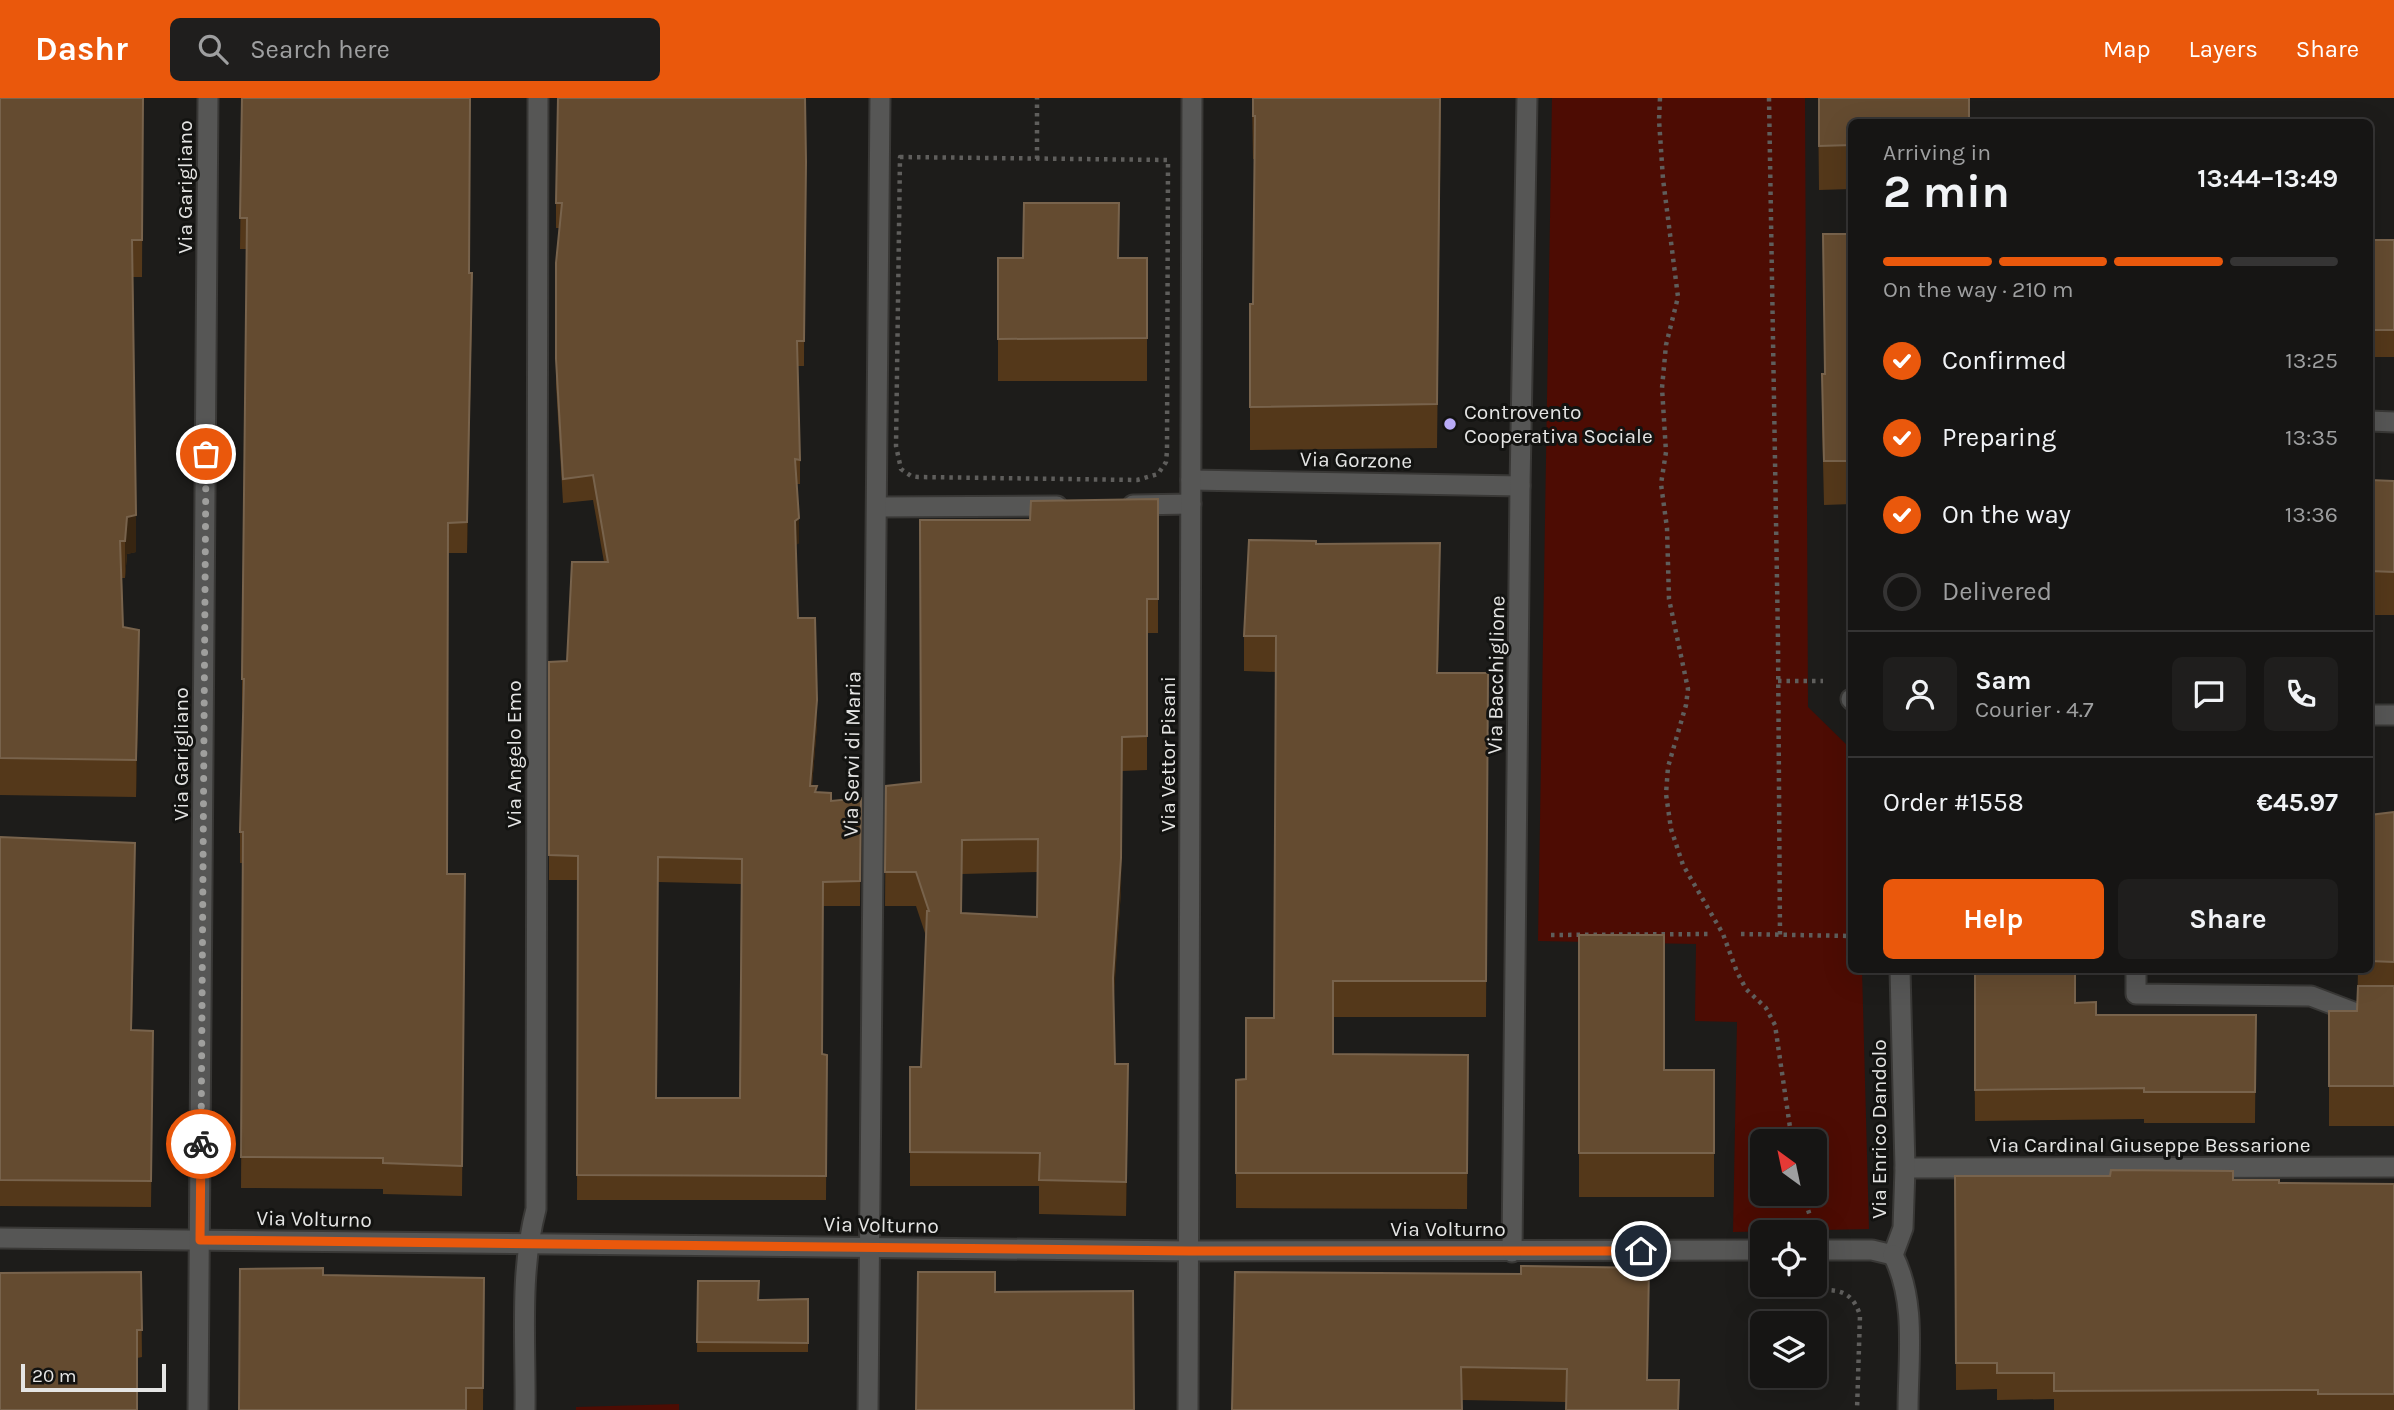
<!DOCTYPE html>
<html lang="en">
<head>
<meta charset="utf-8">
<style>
  :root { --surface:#161514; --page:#1f1e1d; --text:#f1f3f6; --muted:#9e9fa0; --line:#353434; --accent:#ea580c }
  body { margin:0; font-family:Karla,sans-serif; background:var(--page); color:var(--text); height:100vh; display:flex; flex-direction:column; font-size:26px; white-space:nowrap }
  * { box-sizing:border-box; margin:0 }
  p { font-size:23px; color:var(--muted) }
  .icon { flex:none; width:38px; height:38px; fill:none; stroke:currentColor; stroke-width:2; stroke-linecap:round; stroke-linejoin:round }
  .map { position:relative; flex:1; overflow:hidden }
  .drawer { position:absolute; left:1848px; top:21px; width:525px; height:854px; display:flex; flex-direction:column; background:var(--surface); border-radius:10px; box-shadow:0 7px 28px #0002,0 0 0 2px var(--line) }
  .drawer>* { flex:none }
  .needle { width:46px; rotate:327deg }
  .fabs { position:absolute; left:1750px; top:1031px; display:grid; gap:14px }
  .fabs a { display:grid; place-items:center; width:77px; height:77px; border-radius:10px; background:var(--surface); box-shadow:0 7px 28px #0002,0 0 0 2px var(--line); font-size:35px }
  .scale { position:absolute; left:21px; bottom:18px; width:145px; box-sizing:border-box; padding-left:7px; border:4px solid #e5e5e4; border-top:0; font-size:19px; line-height:24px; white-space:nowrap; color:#e5e5e4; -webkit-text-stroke:5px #131311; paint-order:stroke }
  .pin { position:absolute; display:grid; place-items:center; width:60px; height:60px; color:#fff; margin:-30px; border:4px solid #fff; border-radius:50%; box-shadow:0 2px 7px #0007 }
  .courier { position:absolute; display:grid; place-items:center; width:70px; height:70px; margin:-35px; border:5px solid #ea580c; border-radius:50%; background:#fff; color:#222; box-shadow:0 2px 9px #0007 }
  .headline em { font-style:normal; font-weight:700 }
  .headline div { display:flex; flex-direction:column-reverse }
  .headline { display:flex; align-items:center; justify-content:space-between; height:119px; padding:0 35px }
  h1 { font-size:46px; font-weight:700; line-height:52px }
  .bar { display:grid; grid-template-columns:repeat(4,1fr); gap:10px 7px; align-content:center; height:84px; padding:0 35px }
  .bar i { height:9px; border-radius:5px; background:var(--line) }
  .bar .active { background:var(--accent) }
  .bar p { grid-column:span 4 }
  .line { display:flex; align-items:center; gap:18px; padding:0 35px; border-top:2px solid var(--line) }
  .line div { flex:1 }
  .round { display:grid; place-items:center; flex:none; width:74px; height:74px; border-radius:10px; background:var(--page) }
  ol { padding:0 35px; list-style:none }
  li { display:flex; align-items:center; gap:21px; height:77px }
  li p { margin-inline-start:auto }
  li .icon { padding:7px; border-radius:50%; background:var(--accent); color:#fff; stroke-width:4 }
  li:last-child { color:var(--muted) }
  li i { width:38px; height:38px; border:4px solid var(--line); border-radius:50% }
  .cta { display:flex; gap:14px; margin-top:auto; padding:14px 35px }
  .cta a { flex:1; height:80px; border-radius:10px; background:var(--accent); color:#fff; font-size:28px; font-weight:700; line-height:80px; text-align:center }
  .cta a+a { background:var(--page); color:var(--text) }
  header { display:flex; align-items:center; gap:42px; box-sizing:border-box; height:98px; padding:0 35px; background:var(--accent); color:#fff }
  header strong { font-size:33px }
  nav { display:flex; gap:38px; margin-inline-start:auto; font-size:24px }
  .search { width:490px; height:63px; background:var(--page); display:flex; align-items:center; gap:18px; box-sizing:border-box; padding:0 24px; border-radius:10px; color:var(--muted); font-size:26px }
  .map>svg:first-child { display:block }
  .park { fill:#4d0c03; fill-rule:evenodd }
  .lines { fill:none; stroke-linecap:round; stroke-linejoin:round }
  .service-casing { stroke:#393836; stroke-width:23 }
  .minor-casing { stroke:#393836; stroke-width:23 }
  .path { stroke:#5f5e5c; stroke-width:4.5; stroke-dasharray:3.5 5; stroke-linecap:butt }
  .service { stroke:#565655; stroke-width:19 }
  .minor { stroke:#565655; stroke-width:19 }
  .wall { fill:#54381a; fill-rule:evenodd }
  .shaded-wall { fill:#372511 }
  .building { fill:#644b30; stroke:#78634c; stroke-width:2; fill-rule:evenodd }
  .done { stroke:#9f9f9d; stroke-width:7; stroke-dasharray:0 12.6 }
  .route { stroke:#ea580c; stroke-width:9 }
  .poi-dot { fill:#b9abf7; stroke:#131311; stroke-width:2.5 }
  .labels { text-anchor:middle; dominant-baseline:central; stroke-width:6; stroke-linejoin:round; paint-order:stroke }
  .street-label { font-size:21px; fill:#e5e5e4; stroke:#131311 }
  .poi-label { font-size:21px; fill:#e5e5e4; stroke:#131311; text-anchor:start }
</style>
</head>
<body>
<header>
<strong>Dashr</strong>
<div class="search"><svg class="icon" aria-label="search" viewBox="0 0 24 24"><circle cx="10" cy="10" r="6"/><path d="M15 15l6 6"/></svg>Search here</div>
<nav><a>Map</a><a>Layers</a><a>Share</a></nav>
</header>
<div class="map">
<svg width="2394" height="1312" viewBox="0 0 2394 1312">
  <rect width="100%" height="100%" fill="#1d1c1a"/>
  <g class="park">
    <path d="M1552 0H1805L1808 609 1851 651 1852 872H1862L1869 1131 1733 1134 1737 924 1695 923 1696 846 1538 843ZM1762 1043H1815V1096H1762Z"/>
    <path d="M679 1306V1312H576V1309Z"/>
  </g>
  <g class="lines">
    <defs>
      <g id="service">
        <path d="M2370 323 2394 324"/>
        <path d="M2370 617H2394"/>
        <path d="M2136 872V896L2311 898 2361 917 2394 916"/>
      </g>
      <g id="minor">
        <path d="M1191 382 1520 388"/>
        <path d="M1133 407 1191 406"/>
        <path d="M878 409 1057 408"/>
        <path d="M1851 601 1852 602"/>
        <path d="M1905 1070 2394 1069"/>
        <path d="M0 1140 1189 1153 1762 1152"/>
        <path d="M1815 1152H1872L1893 1157"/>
        <path d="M1512 1154 1520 388 1527 0"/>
        <path d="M1893 1157 1903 1130 1905 1070 1900 872"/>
        <path d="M1893 1157C1917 1204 1908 1260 1908 1312"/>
        <path d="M198 1312 208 0"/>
        <path d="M525 1312C526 1246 519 1176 536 1111L538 0"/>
        <path d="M868 1312 880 0"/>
        <path d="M1188 1312 1192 0"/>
      </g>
    </defs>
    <use href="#service" class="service-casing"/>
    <use href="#minor" class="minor-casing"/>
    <g class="path">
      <path d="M1660 0 1659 22 1663 81 1678 199 1666 247 1662 290 1666 354 1661 386 1667 430 1669 501 1688 591 1686 607 1668 669 1666 696 1671 731 1683 767 1723 836 1737 874 1746 891 1766 910 1775 927 1792 1043"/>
      <path d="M1769 0 1778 543 1780 838"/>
      <path d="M900 59 1168 62 1167 353 1166 364 1158 376 1137 382 918 379 911 378 901 371 896 348Z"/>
      <path d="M1037 61V0"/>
      <path d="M1778 583H1823"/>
      <path d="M1741 836 1852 838"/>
      <path d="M1551 837 1711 836"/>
      <path d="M1803 1096 1810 1118"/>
      <path d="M1811 1187V1192C1836 1192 1851 1190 1860 1217L1857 1312"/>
    </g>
    <use href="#service" class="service"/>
    <use href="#minor" class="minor"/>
  </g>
  <g class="wall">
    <path d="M0 0H143L142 179H133L136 454 127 456 125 480H122L123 529 139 569 136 699 0 697Z"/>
    <path d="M242 0 469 175 472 206 467 455H448L447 776H465L462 1098 383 1096V1091L241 1090 243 765H240V734L243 612H242V581L247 151H240Z"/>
    <path d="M805 0 804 268H797L800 362V386H796L799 445 795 447 798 520 817 627 812 688 817 694 831 703 861 700 860 808H823L822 956 827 957 826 1102H577L578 782H549V564L567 563 604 464 593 402 563 405 556 286V165L559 130H556V105ZM658 784 741 786 740 1000H657Z"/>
    <path d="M1252 0H1441L1437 350 1250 352V206H1253L1255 61H1253Z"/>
    <path d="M1818 0H1969L1852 24V91L1819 92Z"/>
    <path d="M1823 136H1852V406L1824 407 1822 320V276H1825Z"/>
    <rect x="2370" y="142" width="24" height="117"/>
    <rect x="998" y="160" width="149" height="123"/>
    <path d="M2370 382 2394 383V517H2370Z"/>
    <path d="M1158 401V535H1147V672L1122 673 1121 793 1113 905 1115 966 1128 1000 1126 1118 1039 1116V1088H910V969H921L926 838 916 808H885L886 688 921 684 1030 422ZM1038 774 1037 819 961 815 962 776Z"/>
    <path d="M1316 446 1440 481 1438 575H1488L1486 919H1333V956L1468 957 1467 1111 1236 1110V982L1246 981 1274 920 1276 574 1244 573V538Z"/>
    <path d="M2394 714V1028H2329V913H2357L2358 872H2370V717Z"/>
    <path d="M0 739 135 771 132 932 153 933 151 1109 0 1108Z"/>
    <path d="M1579 837 1664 972H1714V1099H1579Z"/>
    <path d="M1974 872 2075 905 2096 917H2256L2255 1025H2144V1021L1975 1023Z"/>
    <path d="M1955 1078 2233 1082 2279 1085 2394 1086V1312H2054V1301L1997 1302V1291L1956 1292Z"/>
    <path d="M141 1174 142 1259 137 1260 0 1312Z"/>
    <path d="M323 1177 484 1180 483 1312H239Z"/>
    <path d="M698 1183 759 1202 808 1201V1254H697Z"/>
    <path d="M1649 1203 1648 1282 1566 1304 1462 1302 1232 1312Z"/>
  </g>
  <g class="shaded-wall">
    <path d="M472 175V206L467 455V424Z"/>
    <path d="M136 417V454L127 456 125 480V443L127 419Z"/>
    <path d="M799 420V445L795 448V423Z"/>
    <path d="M1440 445V481L1437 610V575Z"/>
    <path d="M139 532V569L136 699V662Z"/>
    <path d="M817 602V627L810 712V688Z"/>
    <path d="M1122 639 1121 793 1113 914V880Z"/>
    <path d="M1128 966V1000L1126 1118V1084Z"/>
  </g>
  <g class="building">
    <path d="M0 0H143L142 142H132L136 417 127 419 125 443H120L123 529 139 532 136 662 0 660Z"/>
    <path d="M242 0H470L469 175H472L467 424 448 425 447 776H465L462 1068 383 1065V1060L241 1059 243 734H240L244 581H242L247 120H240Z"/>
    <path d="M558 0H805L806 64 804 243H797L800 362 795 361 799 420 795 423 798 520H815L817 602 810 688H817L815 694 831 695V703L861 700 860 783 823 784 822 956 827 957 826 1078 577 1077 578 758 549 757V564L567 563 572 464H608L593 377 563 381 556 261V165L562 105H556ZM658 759 742 761 740 1000H656Z"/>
    <path d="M1253 0H1440L1437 306 1250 309V206H1253L1255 18H1253Z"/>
    <path d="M1819 0H1969V24H1852V47L1819 48Z"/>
    <path d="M1024 105H1119L1118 160H1147V240L998 241V160H1023Z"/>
    <path d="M1823 136H1852V363H1824L1822 276H1825Z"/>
    <rect x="2370" y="142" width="24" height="90"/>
    <path d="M2370 382 2394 383V474L2370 473Z"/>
    <path d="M1158 401V501H1147V638L1122 639 1121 760 1113 880 1115 966H1128L1126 1084 1039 1082 1040 1055 910 1054V969H921L927 813H929L916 774H885L886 688 921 684 920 422H1030L1031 403ZM1038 741 1037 819 961 815 962 742Z"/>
    <path d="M1249 442 1316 443V446L1440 445 1437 575H1488L1486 883H1333V956L1468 957 1467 1075H1236V982L1246 981V920H1274L1276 538H1244Z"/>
    <path d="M2394 714V864L2370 863V717Z"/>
    <path d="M0 739 135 745 131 932 153 933 151 1083 0 1082Z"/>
    <path d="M1579 837H1664V972H1714V1055H1579Z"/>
    <path d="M1975 872H2075V905L2096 904V917H2256L2255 994H2144V990L1975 992Z"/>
    <path d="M2358 888H2394V988H2329V913H2357Z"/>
    <path d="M2111 1072 2233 1073V1082H2279V1085L2394 1086V1296H2318V1292L2054 1293V1275H1997V1265H1956L1955 1078H2110Z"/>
    <path d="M1521 1168 1649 1170 1647 1282H1679L1678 1312H1566L1567 1271 1461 1269 1462 1312H1232L1235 1174 1521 1176Z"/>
    <path d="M323 1170V1177L484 1180 483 1290H466V1312H239L240 1171Z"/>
    <path d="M141 1174 142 1232H137V1312H0V1175Z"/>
    <path d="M918 1174H995V1194L1133 1193 1134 1312H916Z"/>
    <path d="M698 1183H759L758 1202 808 1201V1245L697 1244Z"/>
  </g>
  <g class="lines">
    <path class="done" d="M201 1046 206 356"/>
    <path class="route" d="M201 1046 200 1142 1189 1153H1641"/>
  </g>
  <circle class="poi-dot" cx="1450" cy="326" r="7"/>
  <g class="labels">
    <g class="street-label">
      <text transform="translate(185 89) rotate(-90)">Via Garigliano</text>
      <text transform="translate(1356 362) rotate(1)">Via Gorzone</text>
      <text transform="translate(1496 577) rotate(-89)">Via Bacchiglione</text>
      <text transform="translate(181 656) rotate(-90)">Via Garigliano</text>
      <text transform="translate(514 656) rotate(-90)">Via Angelo Emo</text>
      <text transform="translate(852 656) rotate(-89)">Via Servi di Maria</text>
      <text transform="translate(1168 656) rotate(-90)">Via Vettor Pisani</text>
      <text transform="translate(1879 1031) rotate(-90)">Via Enrico Dandolo</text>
      <text x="2150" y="1047">Via Cardinal Giuseppe Bessarione</text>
      <text transform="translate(314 1121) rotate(1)">Via Volturno</text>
      <text transform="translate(881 1127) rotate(1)">Via Volturno</text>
      <text x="1448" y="1131">Via Volturno</text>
    </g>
    <g class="poi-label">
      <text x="1464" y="314">Controvento<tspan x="1464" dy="24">Cooperativa Sociale</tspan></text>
    </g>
  </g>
</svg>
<div class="fabs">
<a><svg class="needle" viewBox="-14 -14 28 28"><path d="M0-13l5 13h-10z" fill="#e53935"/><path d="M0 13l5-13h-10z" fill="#9e9fa0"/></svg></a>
<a><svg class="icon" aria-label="locate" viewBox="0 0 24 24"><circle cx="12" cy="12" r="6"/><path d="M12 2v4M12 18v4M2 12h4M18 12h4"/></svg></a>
<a><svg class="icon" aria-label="layers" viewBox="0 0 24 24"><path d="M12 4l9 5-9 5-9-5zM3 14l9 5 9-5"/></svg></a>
</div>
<div class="scale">20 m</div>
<div class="pin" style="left:206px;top:356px;background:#ea580c"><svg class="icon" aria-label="bag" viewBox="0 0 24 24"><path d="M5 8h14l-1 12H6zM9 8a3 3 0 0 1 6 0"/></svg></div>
<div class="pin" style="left:1641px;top:1153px;background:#1f2937"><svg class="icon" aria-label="home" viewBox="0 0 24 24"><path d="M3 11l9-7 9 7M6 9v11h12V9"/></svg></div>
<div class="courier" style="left:201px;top:1046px"><svg class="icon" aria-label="bike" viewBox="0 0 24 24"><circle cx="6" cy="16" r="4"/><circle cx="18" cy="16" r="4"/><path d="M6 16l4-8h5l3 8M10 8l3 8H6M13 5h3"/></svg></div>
<section class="drawer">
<div class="headline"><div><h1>2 min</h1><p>Arriving in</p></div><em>13:44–13:49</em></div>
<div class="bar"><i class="active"></i><i class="active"></i><i class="active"></i><i></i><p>On the way · 210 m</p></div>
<ol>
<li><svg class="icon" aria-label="check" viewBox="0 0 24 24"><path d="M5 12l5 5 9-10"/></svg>Confirmed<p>13:25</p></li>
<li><svg class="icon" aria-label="check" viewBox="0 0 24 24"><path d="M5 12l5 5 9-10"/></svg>Preparing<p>13:35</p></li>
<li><svg class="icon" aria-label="check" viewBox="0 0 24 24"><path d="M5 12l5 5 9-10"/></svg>On the way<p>13:36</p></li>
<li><i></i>Delivered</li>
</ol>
<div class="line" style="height:126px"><a class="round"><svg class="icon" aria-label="person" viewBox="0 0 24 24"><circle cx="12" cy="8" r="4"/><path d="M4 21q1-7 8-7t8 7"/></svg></a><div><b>Sam</b><p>Courier · 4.7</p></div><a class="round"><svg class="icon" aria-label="chat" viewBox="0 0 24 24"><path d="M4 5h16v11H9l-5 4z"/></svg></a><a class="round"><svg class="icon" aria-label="phone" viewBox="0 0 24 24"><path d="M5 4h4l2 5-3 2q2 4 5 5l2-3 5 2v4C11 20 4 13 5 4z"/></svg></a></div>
<div class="line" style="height:91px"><div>Order #1558</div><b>€45.97</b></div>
<div class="cta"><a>Help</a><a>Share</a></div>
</section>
</div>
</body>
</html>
